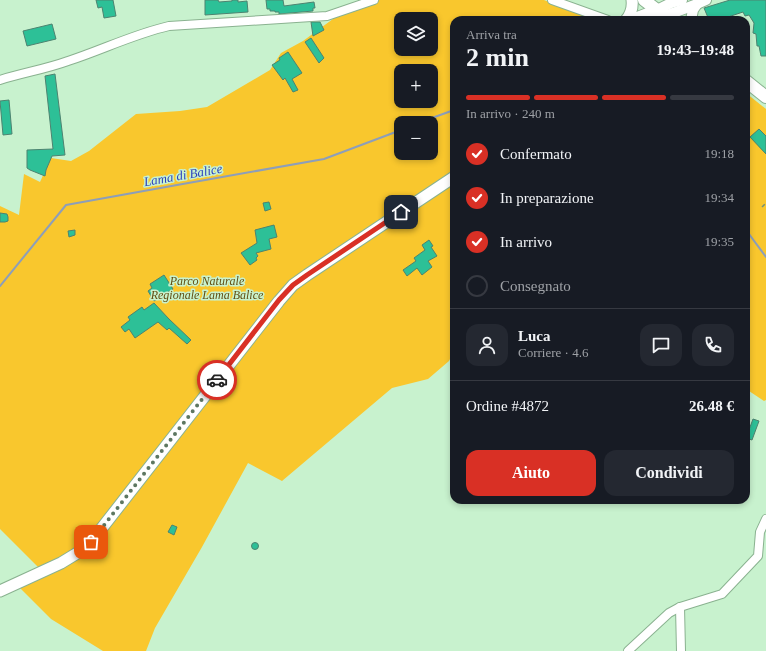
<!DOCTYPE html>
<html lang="it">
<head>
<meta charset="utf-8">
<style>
  :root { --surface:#171b24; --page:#242831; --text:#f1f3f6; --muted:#9ea1a6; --line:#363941; --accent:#d93025 }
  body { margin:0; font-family:"Times New Roman",serif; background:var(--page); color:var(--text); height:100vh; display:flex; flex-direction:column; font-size:15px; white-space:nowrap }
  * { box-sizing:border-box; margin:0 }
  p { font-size:13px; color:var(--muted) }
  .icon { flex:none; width:22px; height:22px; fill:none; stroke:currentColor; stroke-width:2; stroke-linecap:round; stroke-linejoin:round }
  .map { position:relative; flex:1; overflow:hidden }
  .drawer { position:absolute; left:450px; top:16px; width:300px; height:488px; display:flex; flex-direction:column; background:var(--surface); border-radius:12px; box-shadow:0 2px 6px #0003 }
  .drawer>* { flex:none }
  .controls { position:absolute; left:394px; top:12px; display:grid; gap:8px }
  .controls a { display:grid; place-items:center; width:44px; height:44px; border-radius:8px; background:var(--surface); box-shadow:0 2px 6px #0003; font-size:20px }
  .pin { position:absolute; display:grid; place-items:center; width:34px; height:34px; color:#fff; margin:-17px; border-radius:8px; box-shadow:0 2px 6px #0006 }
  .courier { position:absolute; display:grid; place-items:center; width:40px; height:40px; margin:-20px; border:3px solid #d93025; border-radius:50%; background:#fff; color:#222; box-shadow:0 1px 5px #0007 }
  .overview em { font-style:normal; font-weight:800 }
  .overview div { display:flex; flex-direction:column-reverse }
  .overview { display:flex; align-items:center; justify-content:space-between; height:68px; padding:0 16px }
  h1 { font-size:26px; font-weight:800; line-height:30px }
  .bar { display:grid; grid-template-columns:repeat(4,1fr); gap:6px 4px; align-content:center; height:48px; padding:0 16px }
  .bar i { height:5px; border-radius:3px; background:var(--line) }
  .bar .current { background:var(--accent) }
  .bar p { grid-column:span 4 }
  .line { display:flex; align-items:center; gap:10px; padding:0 16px; border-top:1px solid var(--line) }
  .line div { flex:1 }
  .round { display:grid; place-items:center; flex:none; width:42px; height:42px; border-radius:12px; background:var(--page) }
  ol { padding:0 16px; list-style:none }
  li { display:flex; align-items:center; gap:12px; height:44px }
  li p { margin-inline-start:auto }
  li .icon { padding:4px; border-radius:50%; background:var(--accent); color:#fff; stroke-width:4 }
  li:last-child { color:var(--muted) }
  li i { width:22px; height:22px; border:2px solid var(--line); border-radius:50% }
  .action { display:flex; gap:8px; margin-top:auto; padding:8px 16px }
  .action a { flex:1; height:46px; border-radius:12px; background:var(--accent); color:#fff; font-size:16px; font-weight:800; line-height:46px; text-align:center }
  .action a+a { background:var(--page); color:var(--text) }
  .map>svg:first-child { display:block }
  .green { fill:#f9c72d; fill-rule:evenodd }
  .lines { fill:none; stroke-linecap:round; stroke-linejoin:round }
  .stream { stroke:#8d9eba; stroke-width:2 }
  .building { fill:#2dc097; stroke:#4d8370 }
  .minor-casing { stroke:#8ab290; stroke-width:10 }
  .tertiary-casing { stroke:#8ab290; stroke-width:12 }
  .secondary-casing { stroke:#8ab290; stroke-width:13 }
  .primary-casing { stroke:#8ab290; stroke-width:14 }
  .path { stroke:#749178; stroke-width:1.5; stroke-dasharray:4 2; stroke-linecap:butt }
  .minor { stroke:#fff; stroke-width:8 }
  .tertiary { stroke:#fff; stroke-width:10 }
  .secondary { stroke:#fff; stroke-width:11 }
  .primary { stroke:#fff; stroke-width:12 }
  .done { stroke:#5d7761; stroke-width:4; stroke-dasharray:0 7.2 }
  .route { stroke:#d93025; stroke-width:5 }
  .labels { text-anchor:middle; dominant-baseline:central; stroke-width:3; stroke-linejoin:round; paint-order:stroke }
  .park-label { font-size:12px; font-style:italic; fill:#624e13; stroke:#c8f2ce }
  .water-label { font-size:13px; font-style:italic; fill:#2b3fbd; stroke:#c8f2ce }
</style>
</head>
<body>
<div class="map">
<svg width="766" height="651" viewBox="0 0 766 651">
  <rect width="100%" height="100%" fill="#c8f2ce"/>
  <g class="green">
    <path d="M375 0H544L594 20H454V351L449 361 428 379 392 388 282 481 248 463 202 547 155 628 146 651H103L51 619 18 586 46 575 0 529V206L19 215 24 174 40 182 51 158 71 161 89 151 136 114 180 111 207 107 270 70 281 53 303 41 337 16ZM401 19H431V49H401ZM401 71H431V101H401ZM401 123H431V153H401Z"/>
    <path d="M746 93 766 109V400L764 401 746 389Z"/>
  </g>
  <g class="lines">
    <g class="stream">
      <path d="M418 123 454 110"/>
      <path d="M746 230 766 257"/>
      <path d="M0 286 66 205 177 185 324 159 401 130"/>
    </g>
  </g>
  <g class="building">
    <path d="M96 0H113L116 16 104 18 102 7 98 8Z"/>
    <path d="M205 0H218L219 2 232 1V0H238V2L247 1 248 12 205 15Z"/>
    <path d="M266 0H283L284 6 314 2 315 8H313V11L279 14V12H275V11H270V9H267Z"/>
    <path d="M730 0H766V56H761L759 46H757L756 34 753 33 754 23 749 15 745 16 743 12 719 20H709L704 8Z"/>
    <path d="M311 22H320L324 30 313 36Z"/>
    <path d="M52 24 56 39 27 46 23 31Z"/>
    <path d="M311 38 324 58 319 63 305 42Z"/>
    <path d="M288 52 302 73 292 79 298 90 293 92 285 78 283 80 272 65 280 60 279 58Z"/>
    <path d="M55 74 65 155 52 156 46 170 45 176 30 170 27 168V150L53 149 45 76Z"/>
    <path d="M9 100 12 134 3 135 0 101Z"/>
    <path d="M759 129 766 136V154L750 137Z"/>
    <path d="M269 202 271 209 265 211 263 203Z"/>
    <path d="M0 213 7 214 8 217V221L5 222H0Z"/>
    <path d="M274 225 277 237 269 239 271 249 256 253 258 256 256 258 257 260 250 265 241 253 257 243 255 230Z"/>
    <path d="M75 230V235L69 237 68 231Z"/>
    <path d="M429 240 433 246 431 247 437 256 428 261 432 267 422 275 417 268 407 276 403 270 416 261 414 258 425 250 422 245Z"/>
    <path d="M164 275 173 289 154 301 148 291 152 288 150 284Z"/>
    <path d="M154 303 169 319 191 340 187 344 169 328 167 330 158 322 135 338 129 329 125 332 121 327 130 320 128 317 142 307 144 310Z"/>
    <path d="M753 419 759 421 752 440 746 438Z"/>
    <path d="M172 525 177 527 174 535 168 532Z"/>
    <circle cx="255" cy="546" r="3.5"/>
  </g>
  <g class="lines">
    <defs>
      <g id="minor">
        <path d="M552 0 608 20"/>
        <path d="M0 80C22 73 46 69 68 61 102 50 134 34 169 26L327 16 374 0"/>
        <path d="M680 607 681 651"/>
        <path d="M628 651 669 613 680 607 722 594 758 556 760 532 766 519"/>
      </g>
      <g id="tertiary">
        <path d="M657 10 671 3 682 0"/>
        <path d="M665 16 697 4 706 0"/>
        <path d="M691 20 693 10 697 4"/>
      </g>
      <g id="secondary">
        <path d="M626 20C631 14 633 8 632 0"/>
        <path d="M631 20 657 10"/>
        <path d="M0 591 61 563 79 552 91 542 279 301 293 285 307 275 454 177"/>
      </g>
      <g id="primary">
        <path d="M644 0 670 20"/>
        <path d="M746 81 766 97"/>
      </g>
    </defs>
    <use href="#minor" class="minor-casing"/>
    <use href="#tertiary" class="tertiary-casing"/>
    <use href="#secondary" class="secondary-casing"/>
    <use href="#primary" class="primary-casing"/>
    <path class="path" d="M762 207 766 203"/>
    <use href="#minor" class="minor"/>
    <use href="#tertiary" class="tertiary"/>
    <use href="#secondary" class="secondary"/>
    <use href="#primary" class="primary"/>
  </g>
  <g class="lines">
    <path class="done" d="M91 542 217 380"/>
    <path class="route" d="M217 380 279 300 293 285 307 275 401 212"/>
  </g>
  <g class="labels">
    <g class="park-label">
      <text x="207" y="281">Parco Naturale<tspan x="207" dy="14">Regionale Lama Balice</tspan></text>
    </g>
    <g class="water-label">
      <text transform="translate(183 175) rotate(-10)">Lama di Balice</text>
    </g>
  </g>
</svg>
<div class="controls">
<a><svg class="icon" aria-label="layers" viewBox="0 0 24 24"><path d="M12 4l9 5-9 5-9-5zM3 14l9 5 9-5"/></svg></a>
<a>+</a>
<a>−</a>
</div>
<div class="pin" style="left:91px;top:542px;background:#ea580c"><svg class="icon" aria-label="bag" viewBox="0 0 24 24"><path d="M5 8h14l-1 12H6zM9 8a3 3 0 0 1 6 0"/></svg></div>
<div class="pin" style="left:401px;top:212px;background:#1f2937"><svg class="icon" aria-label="home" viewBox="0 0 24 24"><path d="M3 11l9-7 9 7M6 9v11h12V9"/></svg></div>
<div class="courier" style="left:217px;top:380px"><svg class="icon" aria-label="car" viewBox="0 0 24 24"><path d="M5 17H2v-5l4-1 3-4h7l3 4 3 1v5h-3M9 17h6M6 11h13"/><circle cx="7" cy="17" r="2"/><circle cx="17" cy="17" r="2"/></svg></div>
<section class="drawer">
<div class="overview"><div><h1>2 min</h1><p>Arriva tra</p></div><em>19:43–19:48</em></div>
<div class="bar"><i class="current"></i><i class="current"></i><i class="current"></i><i></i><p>In arrivo · 240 m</p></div>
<ol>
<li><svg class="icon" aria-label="check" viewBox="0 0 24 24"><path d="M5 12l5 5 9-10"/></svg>Confermato<p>19:18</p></li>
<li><svg class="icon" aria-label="check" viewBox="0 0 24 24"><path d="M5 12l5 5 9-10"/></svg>In preparazione<p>19:34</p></li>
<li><svg class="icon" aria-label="check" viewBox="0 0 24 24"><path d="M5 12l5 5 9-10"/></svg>In arrivo<p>19:35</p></li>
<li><i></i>Consegnato</li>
</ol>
<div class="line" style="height:72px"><a class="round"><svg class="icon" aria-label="person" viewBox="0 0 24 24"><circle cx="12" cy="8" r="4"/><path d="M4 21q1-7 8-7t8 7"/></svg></a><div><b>Luca</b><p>Corriere · 4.6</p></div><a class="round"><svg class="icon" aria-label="chat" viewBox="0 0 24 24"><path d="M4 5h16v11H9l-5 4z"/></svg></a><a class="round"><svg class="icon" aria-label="phone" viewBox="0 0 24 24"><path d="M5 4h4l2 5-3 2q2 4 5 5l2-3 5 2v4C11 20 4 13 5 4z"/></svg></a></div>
<div class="line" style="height:52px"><div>Ordine #4872</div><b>26.48 €</b></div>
<div class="action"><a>Aiuto</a><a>Condividi</a></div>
</section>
</div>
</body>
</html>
